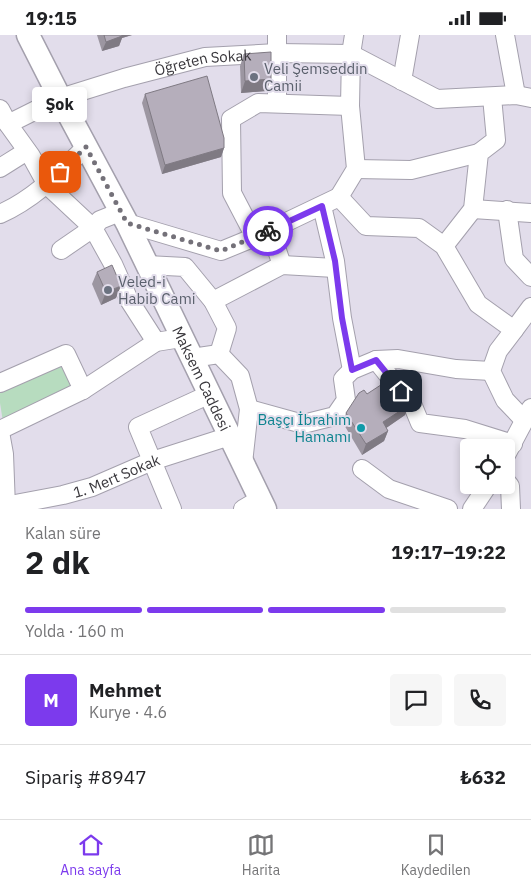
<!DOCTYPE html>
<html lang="tr">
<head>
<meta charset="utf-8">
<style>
  :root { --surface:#fff; --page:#f6f6f6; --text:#202124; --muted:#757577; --line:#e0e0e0; --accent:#7c3aed }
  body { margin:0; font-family:"IBM Plex Sans",sans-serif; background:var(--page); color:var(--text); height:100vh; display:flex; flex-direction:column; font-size:19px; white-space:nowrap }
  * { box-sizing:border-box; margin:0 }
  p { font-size:16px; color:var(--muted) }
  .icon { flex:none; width:28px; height:28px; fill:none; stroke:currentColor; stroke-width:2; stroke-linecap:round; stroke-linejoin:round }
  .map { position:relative; height:474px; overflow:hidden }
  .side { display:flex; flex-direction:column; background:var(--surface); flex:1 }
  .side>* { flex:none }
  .controls { position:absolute; left:460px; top:404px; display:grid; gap:10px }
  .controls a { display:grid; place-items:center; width:55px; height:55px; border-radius:5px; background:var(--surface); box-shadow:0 2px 8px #0003; font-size:25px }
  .pin { position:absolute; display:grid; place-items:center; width:42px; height:42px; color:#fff; margin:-21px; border-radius:10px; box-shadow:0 2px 8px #0006 }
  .courier { position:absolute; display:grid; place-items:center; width:50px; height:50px; margin:-25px; border:4px solid #7c3aed; border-radius:50%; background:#fff; color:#222; box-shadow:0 1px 6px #0007 }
  .bubble { position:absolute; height:35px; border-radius:5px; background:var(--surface); box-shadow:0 2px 8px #0003; font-size:16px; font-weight:800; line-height:35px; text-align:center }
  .summary em { font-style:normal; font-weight:800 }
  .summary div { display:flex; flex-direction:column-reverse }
  .summary { display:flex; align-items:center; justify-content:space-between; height:85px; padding:0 25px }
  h1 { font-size:32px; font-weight:800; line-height:38px }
  .bar { display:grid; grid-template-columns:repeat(4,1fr); gap:8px 5px; align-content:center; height:60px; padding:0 25px }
  .bar i { height:6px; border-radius:4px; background:var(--line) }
  .bar .selected { background:var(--accent) }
  .bar p { grid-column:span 4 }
  .line { display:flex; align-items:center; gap:12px; padding:0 25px; border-top:1px solid var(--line) }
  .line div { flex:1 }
  .round { display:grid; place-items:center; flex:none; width:52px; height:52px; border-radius:5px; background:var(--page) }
  .status { display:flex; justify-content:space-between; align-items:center; height:35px; padding:0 25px; background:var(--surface); direction:ltr }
  .status svg { height:14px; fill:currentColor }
  .tabs { display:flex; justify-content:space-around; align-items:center; height:70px; border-top:1px solid var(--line); background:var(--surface); font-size:14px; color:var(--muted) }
  .tabs a { display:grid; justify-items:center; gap:2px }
  .tabs .selected { color:var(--accent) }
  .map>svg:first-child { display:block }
  .green { fill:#b7dcbf }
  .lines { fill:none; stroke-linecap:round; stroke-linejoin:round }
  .minor-casing { stroke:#a4a0ad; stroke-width:20 }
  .major-casing { stroke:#a4a0ad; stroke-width:25 }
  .minor { stroke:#fff; stroke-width:18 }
  .major { stroke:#fff; stroke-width:22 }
  .wall { fill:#9c96a1 }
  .shaded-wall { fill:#7f7a83 }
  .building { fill:#b5aebb; stroke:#7f7a83 }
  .done { stroke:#747179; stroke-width:5; stroke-dasharray:0 9 }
  .route { stroke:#7c3aed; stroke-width:6 }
  .worship-dot { fill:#6b7280; stroke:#e2ddeb; stroke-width:2 }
  .culture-dot { fill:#0f9aa8; stroke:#e2ddeb; stroke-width:2 }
  .labels { text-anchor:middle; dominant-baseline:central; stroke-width:4; stroke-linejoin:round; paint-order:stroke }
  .street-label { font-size:15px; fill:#39373c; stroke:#e2ddeb }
  .worship-label { font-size:15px; fill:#5b616d; stroke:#e2ddeb; text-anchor:start }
  .culture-label { font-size:15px; fill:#0d838f; stroke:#e2ddeb; text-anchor:end }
</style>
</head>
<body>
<div class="status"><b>19:15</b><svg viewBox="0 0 49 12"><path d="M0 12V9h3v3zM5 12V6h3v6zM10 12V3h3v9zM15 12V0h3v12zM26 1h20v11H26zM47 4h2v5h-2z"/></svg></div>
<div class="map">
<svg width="531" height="474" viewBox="0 0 531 474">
  <rect width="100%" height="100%" fill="#e2ddeb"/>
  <path class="green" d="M64 325 76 354 3 387 0 368V354Z"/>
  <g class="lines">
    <defs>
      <g id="minor">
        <path d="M277 0V68"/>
        <path d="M505 0 516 60"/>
        <path d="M402 46 410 0"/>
        <path d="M0 74 8 89 31 121 47 150 93 193 113 229 129 265 156 307"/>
        <path id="s1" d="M8 89 60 63 124 43 205 22 277 18 351 19 437 64 516 60 531 63"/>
        <path d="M0 133 27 116"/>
        <path d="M356 134 411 135 479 118"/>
        <path d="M339 162 366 191 419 193 444 211 478 269 514 295 498 316 491 336 505 365 524 385"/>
        <path d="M339 162 356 134 350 71 351 19 354 0"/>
        <path d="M322 171 335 226 342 283 352 335"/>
        <path d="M473 174 531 178"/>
        <path d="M507 175 514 224 531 242"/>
        <path d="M0 179C34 164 59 138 86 112"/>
        <path d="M127 188 221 216 255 202 339 162"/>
        <path d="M270 195 282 230"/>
        <path d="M255 202 232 158 231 84 258 68 350 71"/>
        <path d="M444 211 473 174 479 118 496 105 492 62"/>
        <path d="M61 215 93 193 100 185 120 177"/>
        <path d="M147 230 185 232 213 266 227 293 219 319"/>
        <path d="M213 266 282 230 335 233"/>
        <path d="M514 295 531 272"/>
        <path d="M192 323 219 319 240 341 249 374 243 428"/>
        <path d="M376 325 413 371 420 388 465 394 513 409"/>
        <path d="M0 348 66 319 83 355"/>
        <path d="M249 374 303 389 335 381 346 365 343 344 352 335 376 325 398 324 456 334 491 336"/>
        <path d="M0 395 83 355 156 307 181 303"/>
        <path d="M0 397 4 419 6 472"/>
        <path d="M506 420 531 373"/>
        <path d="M362 434 389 454 448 474"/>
        <path d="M506 446 510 451 511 474"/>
        <path id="s2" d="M0 472 63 460 92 452 152 426 230 401"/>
        <path d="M172 474 138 392 210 359"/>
        <path d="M243 474 260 464"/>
        <path d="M472 474 488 450"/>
      </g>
      <g id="major">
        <path id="s3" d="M28 0 60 63 127 188 265 474"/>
      </g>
    </defs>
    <use href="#minor" class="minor-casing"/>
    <use href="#major" class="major-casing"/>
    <use href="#minor" class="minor"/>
    <use href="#major" class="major"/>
  </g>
  <g class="wall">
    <path d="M97 0H132L122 3 119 11 102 16Z"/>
    <path d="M244 19 271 44 266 56 241 58 240 31Z"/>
    <path d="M145 59 224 113 221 122 162 139 142 68Z"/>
    <path d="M97 237 116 263 101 270 92 249Z"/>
    <path d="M367 359 409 370 405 380 386 393 388 396 384 406 362 420 343 388 346 378Z"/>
  </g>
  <g class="shaded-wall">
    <path d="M119 0H132L122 3 119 11 102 16 106 7Z"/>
    <path d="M271 44 266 56 241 58 245 46Z"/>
    <path d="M224 113 221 122 162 139 165 130Z"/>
    <path d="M121 251 116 263 101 270 106 257Z"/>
    <path d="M409 370 405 380 379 398 383 387Z"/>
    <path d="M388 396 384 406 362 420 366 409Z"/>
  </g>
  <g class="building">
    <path d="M104 0H122V1L106 7Z"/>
    <path d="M271 17V44L245 46 244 19Z"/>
    <path d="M207 41 224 103V113L165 130 145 59Z"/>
    <path d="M112 230 121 251 106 257 97 237Z"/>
    <path d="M390 344 409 370 383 387 388 396 366 409 346 378 359 358 364 355 367 359Z"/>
  </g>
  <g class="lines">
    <path class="done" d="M60 137 86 112 127 188 221 216 268 196"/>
    <path class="route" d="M268 196 322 171 335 226 342 283 352 335 376 325 401 356"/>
  </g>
  <g class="worship-dot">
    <circle cx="254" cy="42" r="5"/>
    <circle cx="108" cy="255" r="5"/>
  </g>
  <circle class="culture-dot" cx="361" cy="393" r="5"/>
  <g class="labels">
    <g class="street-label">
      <text stroke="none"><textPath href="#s1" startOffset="206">Öğreten Sokak</textPath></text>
      <text stroke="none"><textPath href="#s3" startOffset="385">Maksem Caddesi</textPath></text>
      <text stroke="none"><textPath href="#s2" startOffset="121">1. Mert Sokak</textPath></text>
    </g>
    <g class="worship-label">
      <text x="264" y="33">Veli Şemseddin<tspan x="264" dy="17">Camii</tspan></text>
      <text x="118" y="246">Veled-i<tspan x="118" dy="17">Habib Cami</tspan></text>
    </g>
    <g class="culture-label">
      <text x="351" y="384">Başçı İbrahim<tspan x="351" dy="17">Hamamı</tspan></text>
    </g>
  </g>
</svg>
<div class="controls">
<a><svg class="icon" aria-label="locate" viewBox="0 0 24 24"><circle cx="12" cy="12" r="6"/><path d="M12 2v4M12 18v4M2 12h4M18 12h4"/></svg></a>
</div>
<div class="pin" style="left:60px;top:137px;background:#ea580c"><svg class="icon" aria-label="bag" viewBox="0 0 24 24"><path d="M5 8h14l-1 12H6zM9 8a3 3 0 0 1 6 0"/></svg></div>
<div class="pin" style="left:401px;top:356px;background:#1f2937"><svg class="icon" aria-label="home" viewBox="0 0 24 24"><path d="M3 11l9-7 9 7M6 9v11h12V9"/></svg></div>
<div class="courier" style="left:268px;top:196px"><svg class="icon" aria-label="bike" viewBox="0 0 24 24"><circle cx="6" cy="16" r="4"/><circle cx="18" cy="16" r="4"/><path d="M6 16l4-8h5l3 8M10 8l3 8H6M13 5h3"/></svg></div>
<div class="bubble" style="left:32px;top:52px;width:55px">Şok</div>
</div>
<section class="side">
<div class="summary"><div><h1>2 dk</h1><p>Kalan süre</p></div><em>19:17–19:22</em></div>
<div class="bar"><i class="selected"></i><i class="selected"></i><i class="selected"></i><i></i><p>Yolda · 160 m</p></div>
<div class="line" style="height:90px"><b class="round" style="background:var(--accent);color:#fff">M</b><div><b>Mehmet</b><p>Kurye · 4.6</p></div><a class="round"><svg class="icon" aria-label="chat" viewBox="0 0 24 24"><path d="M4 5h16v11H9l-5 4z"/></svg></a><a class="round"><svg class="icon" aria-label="phone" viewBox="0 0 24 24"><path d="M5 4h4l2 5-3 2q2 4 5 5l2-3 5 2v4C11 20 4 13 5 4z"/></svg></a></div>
<div class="line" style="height:65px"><div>Sipariş #8947</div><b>₺632</b></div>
</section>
<nav class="tabs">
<a class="selected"><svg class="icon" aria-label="home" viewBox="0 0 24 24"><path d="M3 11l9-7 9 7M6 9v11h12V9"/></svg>Ana sayfa</a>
<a><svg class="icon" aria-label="map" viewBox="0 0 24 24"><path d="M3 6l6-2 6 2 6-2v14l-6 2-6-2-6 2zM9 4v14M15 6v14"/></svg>Harita</a>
<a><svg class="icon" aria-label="saved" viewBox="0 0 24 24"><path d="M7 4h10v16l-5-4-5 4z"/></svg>Kaydedilen</a>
</nav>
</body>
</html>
